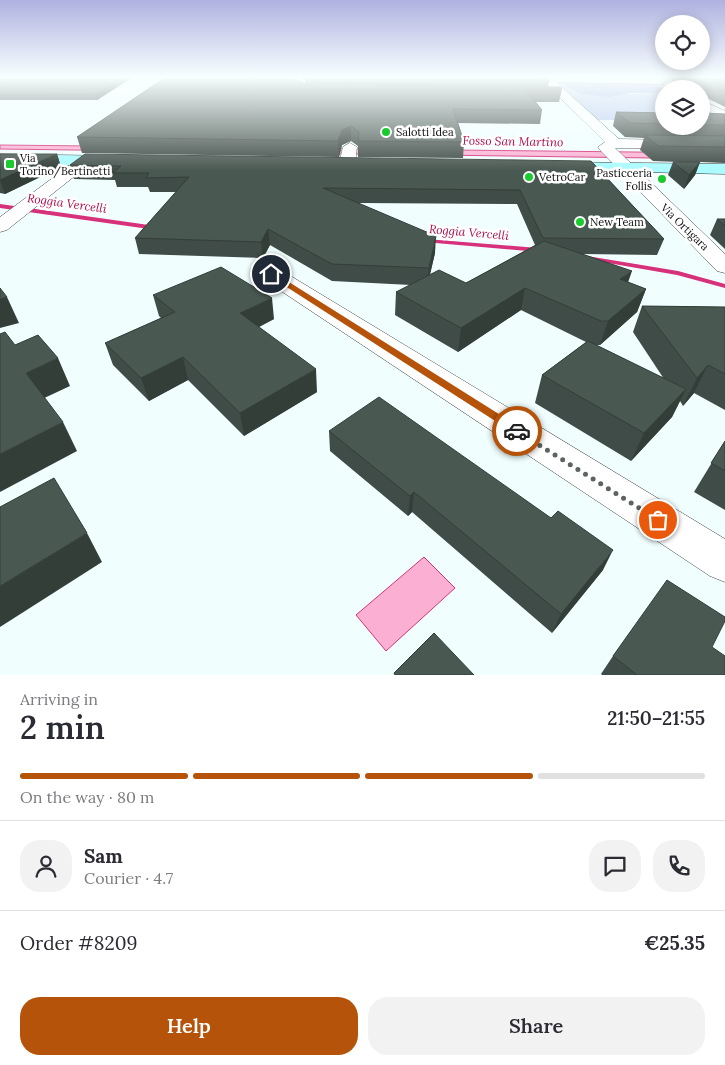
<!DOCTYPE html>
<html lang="en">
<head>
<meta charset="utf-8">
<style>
  :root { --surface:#fff; --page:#f2f2f3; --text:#2b2b33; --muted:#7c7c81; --line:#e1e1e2; --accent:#b45309 }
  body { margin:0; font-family:Lora,serif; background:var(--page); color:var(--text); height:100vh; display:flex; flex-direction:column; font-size:19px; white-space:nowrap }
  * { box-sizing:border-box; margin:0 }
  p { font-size:16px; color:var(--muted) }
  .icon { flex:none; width:28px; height:28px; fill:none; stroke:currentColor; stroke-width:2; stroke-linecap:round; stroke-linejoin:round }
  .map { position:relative; height:675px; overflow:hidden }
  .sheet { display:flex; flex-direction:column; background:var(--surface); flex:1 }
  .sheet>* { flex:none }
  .tools { position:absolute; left:655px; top:15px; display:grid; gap:10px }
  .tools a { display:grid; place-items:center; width:55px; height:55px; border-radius:50%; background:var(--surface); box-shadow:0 2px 12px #0003; font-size:25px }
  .pin { position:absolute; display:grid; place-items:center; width:42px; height:42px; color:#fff; margin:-21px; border:2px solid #fff; border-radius:50%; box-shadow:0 1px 5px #0007 }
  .courier { position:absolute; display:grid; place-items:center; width:50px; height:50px; margin:-25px; border:4px solid #b45309; border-radius:50%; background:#fff; color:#222; box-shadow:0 1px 6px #0007 }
  .overview em { font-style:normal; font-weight:600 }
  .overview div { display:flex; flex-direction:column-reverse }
  .overview { display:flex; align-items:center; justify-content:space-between; height:85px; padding:0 20px }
  h1 { font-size:32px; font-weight:600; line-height:38px }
  .bar { display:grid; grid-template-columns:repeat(4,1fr); gap:8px 5px; align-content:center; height:60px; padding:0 20px }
  .bar i { height:6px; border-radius:4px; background:var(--line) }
  .bar .active { background:var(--accent) }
  .bar p { grid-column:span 4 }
  .line { display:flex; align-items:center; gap:12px; padding:0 20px; border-top:1px solid var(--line) }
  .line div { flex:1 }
  .round { display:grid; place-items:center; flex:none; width:52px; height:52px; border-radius:20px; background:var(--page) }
  .action { display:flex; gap:10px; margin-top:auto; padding:10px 20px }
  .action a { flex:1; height:58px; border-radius:20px; background:var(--accent); color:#fff; font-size:20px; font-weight:600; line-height:58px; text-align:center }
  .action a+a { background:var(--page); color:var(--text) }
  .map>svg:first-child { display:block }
  .green { fill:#b6caed }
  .forest { fill:#94aadf }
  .water { fill:#fbb0d3; stroke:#d8317b }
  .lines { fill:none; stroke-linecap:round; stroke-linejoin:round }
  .stream { fill:#d8317b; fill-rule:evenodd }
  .minor-casing { stroke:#414141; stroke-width:1 }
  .secondary-casing { stroke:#303030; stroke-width:1 }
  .minor { fill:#fff; fill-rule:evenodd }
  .secondary { fill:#abfbff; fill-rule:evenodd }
  .wall { fill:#404c47; fill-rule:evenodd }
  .shaded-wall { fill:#343e39 }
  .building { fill:#4a5852; stroke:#343e39 }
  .route { fill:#b45309 }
  .done { stroke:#5d6262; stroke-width:5; stroke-dasharray:0 9 }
  .poi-dot { fill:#1aca2e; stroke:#fff; stroke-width:2 }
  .labels { text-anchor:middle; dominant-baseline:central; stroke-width:5; stroke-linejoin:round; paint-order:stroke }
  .far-poi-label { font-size:11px; fill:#0e0e0e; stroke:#fff; text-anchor:start }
  .far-street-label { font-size:11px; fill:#0e0e0e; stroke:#fff }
  .far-water-label { font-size:12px; font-style:italic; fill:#ab0d4d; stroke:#fff }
</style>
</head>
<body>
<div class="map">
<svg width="725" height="675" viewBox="0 0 725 675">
  <rect width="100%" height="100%" fill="#f0fffe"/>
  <path class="green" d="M559 81 661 83 671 89 659 85 566 86 579 93 590 95 664 93V120H597L556 83Z"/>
  <path class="forest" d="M567 82 650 83 666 89H664V93H630L609 97 590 95 580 94 566 86Z"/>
  <g class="water">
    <path d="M0 145 725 153V159L0 149Z"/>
    <path d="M424 557 455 588 386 651 356 615Z"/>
  </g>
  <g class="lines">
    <g class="stream">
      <path d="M0 204 156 226 159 228 156 230 0 208Z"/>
      <path d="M426 239 538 248 541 250 538 252 424 242V240Z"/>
      <path d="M587 256 678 271 725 284V288L677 275 585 259V257Z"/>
    </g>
    <defs>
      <g id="minor">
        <path d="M298 77H308L304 87 327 90 332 93 327 96 294 92 293 90Z"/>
        <path d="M539 77 665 79 666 81 661 84 556 82 619 139 725 141V149L615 148 725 254V273L717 271 600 150 598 147 605 142Z"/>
        <path d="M701 100 725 111V120L701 108Z"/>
        <path d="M350 143 357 147 355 164 347 169 339 164 343 147Z"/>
        <path d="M86 155 91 157 94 160 91 163 7 230 0 232V217L81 157Z"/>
        <path d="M271 267 279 269 725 539V582L710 576 263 279 259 274 263 269Z"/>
      </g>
      <g id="secondary">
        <path d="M0 154 114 156 122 161 114 166 0 164Z"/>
        <path d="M559 162 725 164V174L553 170 551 167 553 164Z"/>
      </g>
    </defs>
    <use href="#minor" class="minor-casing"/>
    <use href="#secondary" class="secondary-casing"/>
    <use href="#minor" class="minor"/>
    <use href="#secondary" class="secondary"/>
  </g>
  <g class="wall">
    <path d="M0 77H133L97 100H0Z"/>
    <path d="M305 77H549L550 78 548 87 562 89 559 102H536L542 110 540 124 458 123 464 142 463 158 358 157V146L351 141 342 145 339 157 82 153 77 137 295 79 305 84Z"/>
    <path d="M666 77H725V107L701 95V89H689Z"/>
    <path d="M616 112 664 113V126H701V113L725 114V163L700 162 695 175 684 189 668 175 673 162H679L653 161 640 150 644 138 625 137 613 126Z"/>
    <path d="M0 154H57L61 167 5 194 0 193Z"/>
    <path d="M591 161 664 239 657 255 583 254 628 282 646 289 637 312 600 345H596L664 379 633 332 642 306 725 307V410L694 393 683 406 680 401 672 417 631 461 535 403 542 375 586 342 521 310 458 352 395 315 396 292 411 285 332 281 270 245 263 258 139 254 135 238 176 192H150L148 187H117L115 180 74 179 70 165ZM358 203 517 204 535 245 466 283 430 275 435 253Z"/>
    <path d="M717 219H725V249L710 235Z"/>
    <path d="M153 295 274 319 258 327 317 392 244 436 188 380 149 401 113 365 105 343 161 318 159 316Z"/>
    <path d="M329 431 603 570 552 633 412 512 408 516 330 451Z"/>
    <path d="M725 441V510L694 492Z"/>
    <path d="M712 647 725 675H602L601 674 613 656Z"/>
  </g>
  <g class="shaded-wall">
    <path d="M124 77H133L97 100 96 94Z"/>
    <path d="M351 126V141L342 145 339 157 338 141 342 130Z"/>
    <path d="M57 154 61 167 5 194 0 180Z"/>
    <path d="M700 162 695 175 684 189 689 175Z"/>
    <path d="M268 229 270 245 263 258 261 242Z"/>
    <path d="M436 236 435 253 427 286 429 268Z"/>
    <path d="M632 271 624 294 620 279Z"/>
    <path d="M525 288 521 310 458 352 461 328Z"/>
    <path d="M646 289 637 312 600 345 608 321Z"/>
    <path d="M7 297 19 323 0 328V299Z"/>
    <path d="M272 298 274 319 244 335 240 313Z"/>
    <path d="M183 357 188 380 149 401 141 378Z"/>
    <path d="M58 358 70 386 40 400 26 373Z"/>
    <path d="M708 365 694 393 683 406 697 378Z"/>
    <path d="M316 369 317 392 244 436 240 413Z"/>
    <path d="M686 389 672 417 631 461 644 433Z"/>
    <path d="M63 422 77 451 0 492V454Z"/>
    <path d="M414 492 412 512 408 516 410 496Z"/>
    <path d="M87 533 102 562 0 627V586Z"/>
    <path d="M613 550 603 570 552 633 561 614Z"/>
  </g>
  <g class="building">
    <path d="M0 77H124L96 94 0 95Z"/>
    <path d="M166 77H292L305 84 560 87 562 89H524L542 110 453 109 464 142 358 141 359 132 351 126 342 130 338 141 77 137Z"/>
    <path d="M458 77H549L550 78Z"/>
    <path d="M692 77H725V92Z"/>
    <path d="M616 112 664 113V124L630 123Z"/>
    <path d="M701 113 725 114V125H701Z"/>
    <path d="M645 135 725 136V147L658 146Z"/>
    <path d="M0 154H57L0 180Z"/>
    <path d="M85 154 591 161 664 239 543 238 520 190 323 188 436 236 429 268 332 264 268 229 261 242 135 238 189 177 146 178 149 173H113L121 166 70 165Z"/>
    <path d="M673 162H700L689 175Z"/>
    <path d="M717 219H725V226Z"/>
    <path d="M544 241 632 271 620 279 646 289 608 321H601L525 288 461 328 396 292 439 270 466 283Z"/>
    <path d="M221 267 272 298 240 313 316 369 240 413 183 357 141 378 105 343 175 312 153 295Z"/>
    <path d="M0 288 7 297 0 299Z"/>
    <path d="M642 306 725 307V374L708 365 697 378Z"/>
    <path d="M5 332 15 345 38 335 58 358 26 373 63 422 0 454V334Z"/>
    <path d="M588 341 686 389 644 433 542 375Z"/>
    <path d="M379 397 551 518 558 511 613 550 561 614 414 492 410 496 329 431Z"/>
    <path d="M725 441V471L711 463Z"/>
    <path d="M54 478 87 533 0 586V507Z"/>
    <path d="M667 580 725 617V621L712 647 725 656V675H637L613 656Z"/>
    <path d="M434 633 474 675H395L394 673Z"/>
  </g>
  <linearGradient id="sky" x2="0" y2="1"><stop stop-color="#afb2e0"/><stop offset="0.45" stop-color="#f8ffff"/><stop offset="1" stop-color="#f8ffff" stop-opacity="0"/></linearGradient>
  <rect width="725" height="171" fill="url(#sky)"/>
  <path class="route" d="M268 272H273L521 428V433H514L268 275Z"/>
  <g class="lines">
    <path class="done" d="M517 431 658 520"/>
  </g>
  <g class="poi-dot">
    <circle cx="386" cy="132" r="5"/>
    <rect x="5" y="159" width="10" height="10" rx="2.5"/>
    <circle cx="529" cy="177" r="5"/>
    <circle cx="662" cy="179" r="5"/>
    <circle cx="580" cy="222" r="5"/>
  </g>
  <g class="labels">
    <g class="far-poi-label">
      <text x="396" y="132">Salotti Idea</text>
      <text x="20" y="158">Via<tspan x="20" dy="13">Torino/Bertinetti</tspan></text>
      <text x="652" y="173" text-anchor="end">Pasticceria<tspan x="652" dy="13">Follis</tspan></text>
      <text x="539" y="177">VetroCar</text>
      <text x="590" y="222">New Team</text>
    </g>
    <g class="far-street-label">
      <text transform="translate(685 227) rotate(44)">Via Ortigara</text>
    </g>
    <g class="far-water-label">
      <text transform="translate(513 141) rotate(1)">Fosso San Martino</text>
      <text transform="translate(67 203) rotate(8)">Roggia Vercelli</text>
      <text transform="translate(469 232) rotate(5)">Roggia Vercelli</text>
    </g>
  </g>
</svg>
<div class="tools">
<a><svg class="icon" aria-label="locate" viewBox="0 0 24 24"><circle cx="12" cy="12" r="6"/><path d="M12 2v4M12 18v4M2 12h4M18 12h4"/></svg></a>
<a><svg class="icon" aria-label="layers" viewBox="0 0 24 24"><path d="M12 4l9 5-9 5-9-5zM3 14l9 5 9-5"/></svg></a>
</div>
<div class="pin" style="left:658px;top:520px;background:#ea580c"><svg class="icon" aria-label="bag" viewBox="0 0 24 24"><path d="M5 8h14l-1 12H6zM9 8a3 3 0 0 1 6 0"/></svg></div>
<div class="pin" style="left:271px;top:274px;background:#1f2937"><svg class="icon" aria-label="home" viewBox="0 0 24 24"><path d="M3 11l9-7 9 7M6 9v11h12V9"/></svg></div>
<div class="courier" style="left:517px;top:431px"><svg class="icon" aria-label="car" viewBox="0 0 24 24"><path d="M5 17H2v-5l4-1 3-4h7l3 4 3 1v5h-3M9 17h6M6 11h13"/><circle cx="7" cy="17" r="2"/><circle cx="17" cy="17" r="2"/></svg></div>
</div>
<section class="sheet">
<div class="overview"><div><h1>2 min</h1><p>Arriving in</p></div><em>21:50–21:55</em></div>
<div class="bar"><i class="active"></i><i class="active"></i><i class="active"></i><i></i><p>On the way · 80 m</p></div>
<div class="line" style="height:90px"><a class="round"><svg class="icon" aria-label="person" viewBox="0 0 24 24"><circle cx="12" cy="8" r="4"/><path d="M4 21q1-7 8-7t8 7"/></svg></a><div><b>Sam</b><p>Courier · 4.7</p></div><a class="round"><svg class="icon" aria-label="chat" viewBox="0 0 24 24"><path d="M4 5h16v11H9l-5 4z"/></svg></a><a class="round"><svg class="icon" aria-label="phone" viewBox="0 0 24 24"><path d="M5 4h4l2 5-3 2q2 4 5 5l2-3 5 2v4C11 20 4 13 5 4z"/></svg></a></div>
<div class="line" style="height:65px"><div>Order #8209</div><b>€25.35</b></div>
<div class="action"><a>Help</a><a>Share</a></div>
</section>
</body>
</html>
